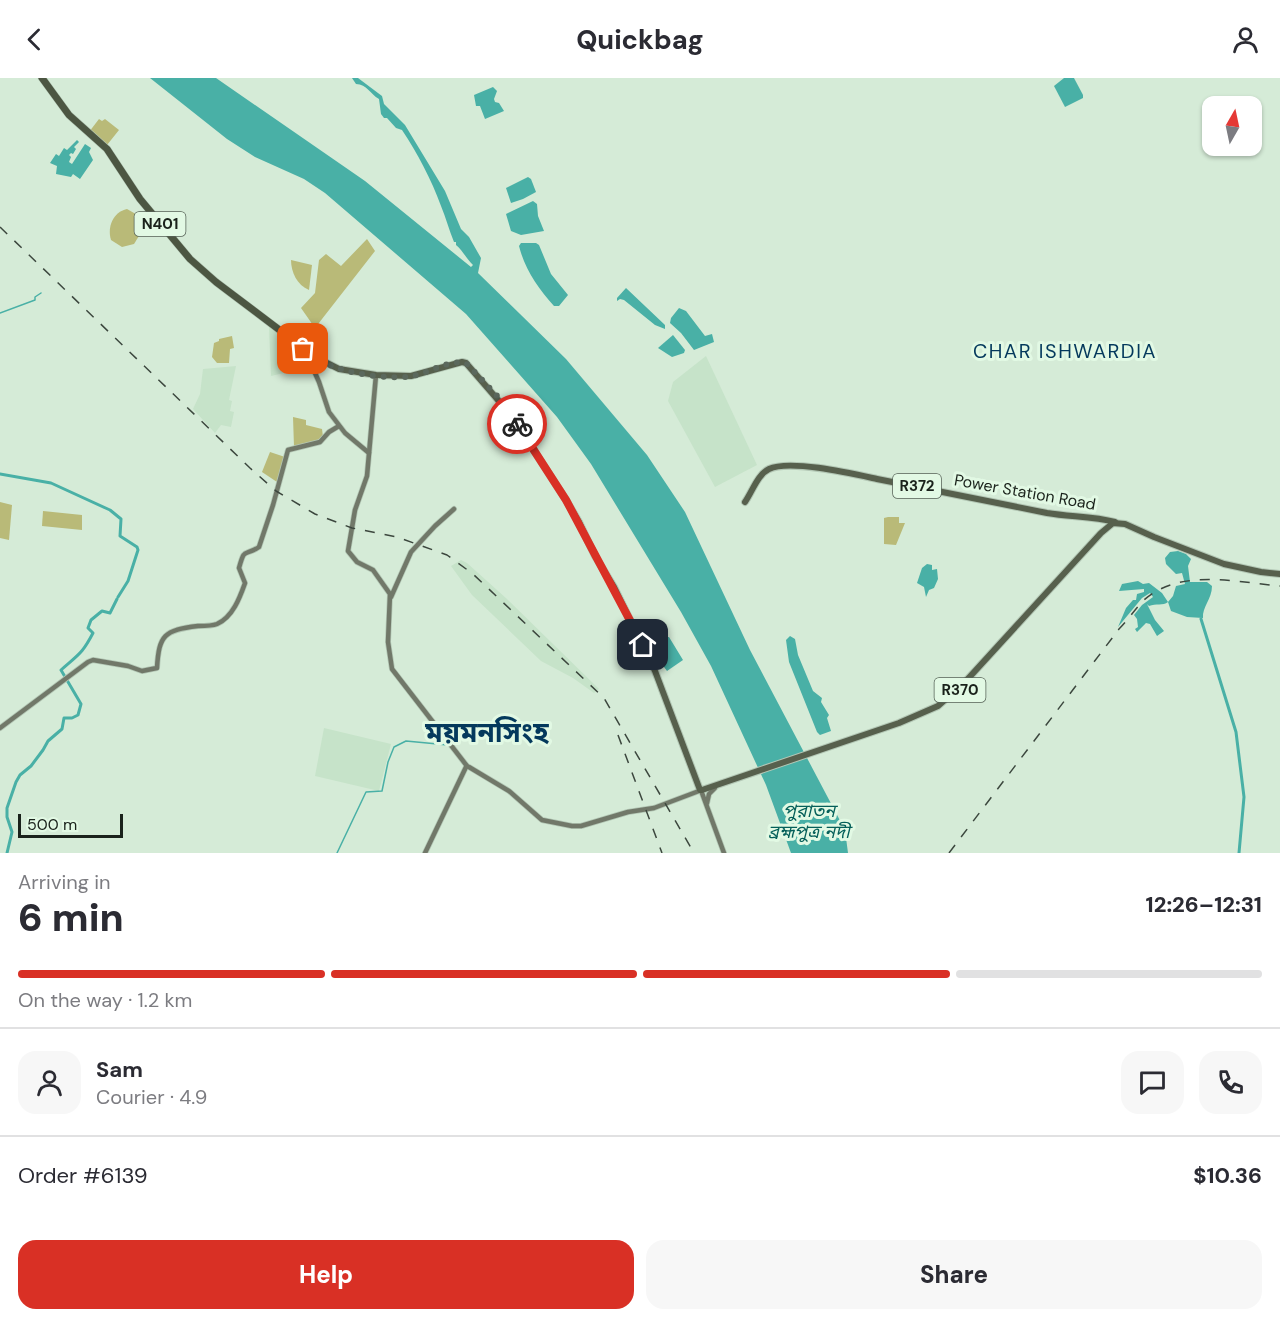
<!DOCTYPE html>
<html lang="en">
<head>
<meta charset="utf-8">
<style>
  :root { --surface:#fff; --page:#f7f7f7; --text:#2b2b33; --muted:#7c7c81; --line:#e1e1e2; --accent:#d93025 }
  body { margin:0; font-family:"DM Sans","Noto Sans Bengali",sans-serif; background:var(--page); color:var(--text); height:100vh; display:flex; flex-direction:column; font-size:22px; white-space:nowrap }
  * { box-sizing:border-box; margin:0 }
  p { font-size:20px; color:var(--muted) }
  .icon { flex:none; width:33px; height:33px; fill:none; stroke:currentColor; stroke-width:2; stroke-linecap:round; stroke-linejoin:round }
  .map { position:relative; height:775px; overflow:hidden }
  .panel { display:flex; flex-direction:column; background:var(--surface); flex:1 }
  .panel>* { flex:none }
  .needle { width:39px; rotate:9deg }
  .tools { position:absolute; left:1202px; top:18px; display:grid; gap:12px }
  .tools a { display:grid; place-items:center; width:60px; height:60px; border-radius:12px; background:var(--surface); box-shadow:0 2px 4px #0004; font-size:30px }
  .scale { position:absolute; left:18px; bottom:15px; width:105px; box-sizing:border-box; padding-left:6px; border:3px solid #1a221b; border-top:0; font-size:16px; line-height:21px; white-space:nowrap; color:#1a221b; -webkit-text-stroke:4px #e2f9e4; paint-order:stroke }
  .pin { position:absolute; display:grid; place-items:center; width:51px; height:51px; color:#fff; margin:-26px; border-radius:12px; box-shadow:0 3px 9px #0006 }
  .courier { position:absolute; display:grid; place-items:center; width:60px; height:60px; margin:-30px; border:4px solid #d93025; border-radius:50%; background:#fff; color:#222; box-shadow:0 2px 8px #0007 }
  .overview em { font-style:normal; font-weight:800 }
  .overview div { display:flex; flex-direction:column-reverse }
  .overview { display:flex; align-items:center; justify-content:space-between; height:102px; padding:0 18px }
  h1 { font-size:39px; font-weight:800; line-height:45px }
  .bar { display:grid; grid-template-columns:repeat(4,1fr); gap:9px 6px; align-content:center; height:72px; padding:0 18px }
  .bar i { height:8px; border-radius:4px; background:var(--line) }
  .bar .current { background:var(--accent) }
  .bar p { grid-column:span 4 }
  .line { display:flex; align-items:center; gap:15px; padding:0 18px; border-top:2px solid var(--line) }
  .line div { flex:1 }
  .round { display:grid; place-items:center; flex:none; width:63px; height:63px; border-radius:18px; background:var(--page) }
  .button { display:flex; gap:12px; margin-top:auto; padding:12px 18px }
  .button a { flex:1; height:69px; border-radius:18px; background:var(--accent); color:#fff; font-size:24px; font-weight:800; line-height:69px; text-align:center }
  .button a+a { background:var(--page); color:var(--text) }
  header { display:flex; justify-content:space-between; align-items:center; height:78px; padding:0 18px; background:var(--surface); font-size:27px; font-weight:800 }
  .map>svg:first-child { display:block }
  .built { fill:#c6e3c9 }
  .green { fill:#b9ba78 }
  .water { fill:#49b0a6 }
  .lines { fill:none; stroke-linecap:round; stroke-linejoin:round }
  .stream { stroke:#49b0a6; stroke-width:1.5 }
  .canal { stroke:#49b0a6; stroke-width:3 }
  .secondary-casing { stroke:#b3c7b5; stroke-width:6 }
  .primary-casing { stroke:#b3c7b5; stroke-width:8 }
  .trunk-casing { stroke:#b3c7b5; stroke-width:8 }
  .secondary { stroke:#717869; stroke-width:4.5 }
  .primary { stroke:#57604d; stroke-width:6 }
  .trunk { stroke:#4c5642; stroke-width:7 }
  .rail { stroke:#3c473e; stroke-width:1.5; stroke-dasharray:10 10; stroke-linecap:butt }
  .done { stroke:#5b685d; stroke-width:6; stroke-dasharray:0 10.8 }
  .route { stroke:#d93025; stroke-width:8 }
  .labels { text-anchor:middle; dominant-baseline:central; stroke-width:6; stroke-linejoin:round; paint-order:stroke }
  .shield { fill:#e2f9e4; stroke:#566257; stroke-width:1.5 }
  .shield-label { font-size:15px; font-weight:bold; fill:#1a221b }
  .street-label { font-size:16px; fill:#1a221b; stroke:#e2f9e4 }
  .water-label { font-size:18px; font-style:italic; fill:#045f59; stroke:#e2f9e4 }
  .quarter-label { font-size:20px; letter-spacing:1.5px; fill:#04395c; stroke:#e2f9e4 }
  .town-label { font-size:28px; font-weight:bold; fill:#04395c; stroke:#e2f9e4 }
</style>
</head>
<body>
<header><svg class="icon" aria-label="back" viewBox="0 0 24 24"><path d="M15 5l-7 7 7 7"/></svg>Quickbag<svg class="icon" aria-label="person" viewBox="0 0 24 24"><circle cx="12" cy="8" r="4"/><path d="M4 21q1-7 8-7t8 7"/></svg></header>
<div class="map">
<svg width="1280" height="775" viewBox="0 0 1280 775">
  <rect width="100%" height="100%" fill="#d5ebd7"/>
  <g class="built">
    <path d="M269 248 303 275 310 289 271 298Z"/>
    <path d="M706 278 757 387 715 409 668 323 673 304Z"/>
    <path d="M236 288 229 322 232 323 230 333 234 334 231 349 221 347 215 355 193 331 200 316 203 291Z"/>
    <path d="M461 482 467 485 507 521 599 611 594 615 573 600 541 583 472 517 451 488Z"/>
    <path d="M324 650 391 666 379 713 315 698Z"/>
  </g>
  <g class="green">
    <path d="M99 41 102 43 105 41 119 52 107 67 89 54Z"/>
    <path d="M127 131 141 139 142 153 134 166 122 169 111 162C107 149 113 134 127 131Z"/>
    <path d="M367 161 375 173 315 250 301 230 315 215 319 182 326 176 341 188Z"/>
    <path d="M291 182 312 187 309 212C297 207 291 194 291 182Z"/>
    <path d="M232 258 234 270 230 271 229 285H217L212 279 214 265 219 263V261Z"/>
    <path d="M293 339 306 342V347L322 351 323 359 318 364 294 369Z"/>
    <path d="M270 374 285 379 277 404 262 394Z"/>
    <path d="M0 424 12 427 9 462 0 460Z"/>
    <path d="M43 433 82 437V452L42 448Z"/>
    <path d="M888 439H899V445H905L896 467 884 466V440Z"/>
  </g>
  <g class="water">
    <path d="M150 0H216L365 103 471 189 473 187C466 180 463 173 456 167V164H454C449 152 446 140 441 128 431 101 418 76 402 52L396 50 387 40H384L381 36 379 21C370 16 367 6 356 6L352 0H358L382 18 384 26 405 47 445 113 461 151 469 159 481 180 478 195 566 281 647 377 685 434 750 572 845 752 848 775H791L766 707 711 588 681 534 591 386 557 339 466 236 325 115 304 101 255 79 227 61Z"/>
    <path d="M1064 0H1074L1083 17V20L1065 29 1054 8Z"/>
    <path d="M493 9 497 13 494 21 495 24 499 25 504 33 485 41 480 28H476L474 17Z"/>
    <path d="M77 62 79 64 74 69 76 71 73 76 71 75 69 77 71 79 69 84 72 86 85 66 91 70 89 74 93 82 80 101 73 96 71 99 56 96 57 88 50 85 56 76 59 78 64 70 67 72Z"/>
    <path d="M528 99 531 101 536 114 523 121 511 125 506 110Z"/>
    <path d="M533 123 537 126 538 138 544 153 521 157 511 153 506 136Z"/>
    <path d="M521 165H536L539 167 551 196 568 217 559 228H554C538 210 525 192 519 168Z"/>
    <path d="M626 210 665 247V251L655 247 624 222 620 221 617 223V220Z"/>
    <path d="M679 230 686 233 705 258 712 256 714 264 694 272 681 255 670 245 671 240Z"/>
    <path d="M673 257 685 272 684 275 672 279 658 270Z"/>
    <path d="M1178 473 1186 476 1191 481 1188 488 1190 504H1207L1212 508C1212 521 1202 529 1203 540L1187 539 1171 533 1168 524C1163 528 1156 525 1149 528L1147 526 1155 542 1164 553 1157 558 1150 546 1146 545 1137 554 1135 551 1138 549 1137 541 1134 537 1142 527 1153 519 1150 515 1142 520 1118 549 1126 530 1133 522H1136L1137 516 1144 514V511L1119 513 1122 506 1138 503 1143 506 1149 505 1162 515 1168 524 1173 518 1176 508 1185 506 1182 495 1176 496 1166 486 1165 480 1170 474Z"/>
    <path d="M927 486 932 487V492L937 491 938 501 934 510 929 512 926 519 924 509 917 505 922 490Z"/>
    <path d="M790 558 795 561 798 577 813 613 822 620 821 624 829 637 827 640 831 653 820 657 817 654 789 584 786 562Z"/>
    <path d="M664 559H669L683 582 667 593 661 585 655 566 650 565 651 563Z"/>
  </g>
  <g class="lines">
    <g class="stream">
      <path d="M0 235 35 222V219L41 215"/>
      <path d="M337 775 366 714 382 713 388 684 394 669 406 663 448 667"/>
    </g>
    <g class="canal">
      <path d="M0 396 51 405 110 432 121 441 120 458 137 469 138 472 128 503 118 519"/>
      <path d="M1201 541 1236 654 1244 719 1239 775"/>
      <path d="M7 775 12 754 7 739V730L16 704 20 697 31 688 43 672 48 663 62 651 64 640H72L78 637 81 626 61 592C79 576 82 576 93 555L88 550 91 542 102 533 110 535 117 521"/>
    </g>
    <defs>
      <g id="secondary">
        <path d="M308 279 319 304 329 334 345 355 369 375"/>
        <path d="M376 297 367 398 355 432 348 473 357 484 373 492 390 516 388 564 392 591 467 688"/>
        <path d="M391 519 411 474 435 448 454 431"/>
        <path d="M0 650 88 584 93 582 128 588 142 593 157 590C159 557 164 552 198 548 204 548 212 548 217 546 233 539 240 519 245 505L239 490C245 468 244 479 259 469L273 427 288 372 320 364 329 354 339 348"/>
        <path d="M469 689 509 713 542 742 572 748H581L628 734 654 730 699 713"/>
        <path d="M702 715 724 775"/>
        <path d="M707 725 709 716 715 710"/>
        <path d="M425 775 466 689"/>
      </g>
      <g id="primary">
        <path d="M311 277 339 291 376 297 411 298 462 284 466 285 511 337 566 422 579 444 595 478 614 509 655 593 700 712"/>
        <path d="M745 424C752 414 758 396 769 391 790 381 854 396 877 401 934 412 991 424 1047 435 1070 439 1093 438 1115 444"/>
        <path d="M702 712 899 645 938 628 965 604 1101 455 1113 445 1125 446 1154 459 1224 486 1261 494 1280 496"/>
      </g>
      <path id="trunk" d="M42 0 69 37 107 71 140 121 190 181 216 204 302 269"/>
    </defs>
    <use href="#secondary" class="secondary-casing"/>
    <use href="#primary" class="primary-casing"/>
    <use href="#trunk" class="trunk-casing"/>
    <use href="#secondary" class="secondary"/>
    <use href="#primary" class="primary"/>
    <use href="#trunk" class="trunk"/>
    <g class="rail">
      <path d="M0 149 250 390 276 413 315 436 352 450 397 459 447 477 473 496 604 620 694 775"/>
      <path d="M618 657 662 775"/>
      <path d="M949 775 1119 551C1128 542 1135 531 1144 522 1180 490 1236 504 1280 508"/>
    </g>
  </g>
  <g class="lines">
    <path class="done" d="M303 271C310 274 320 283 330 287 349 296 391 302 412 298 430 295 449 281 466 285L501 322 517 346"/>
    <path class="route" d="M517 346 566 422 643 567"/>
  </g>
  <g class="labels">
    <g class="shield">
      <rect x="134.5" y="134" width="51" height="24" rx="4.5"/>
      <rect x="893" y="396" width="48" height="24" rx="4.5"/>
      <rect x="934.5" y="600" width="51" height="24" rx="4.5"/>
    </g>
    <g class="shield-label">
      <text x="160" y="146">N401</text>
      <text x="917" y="408">R372</text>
      <text x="960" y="612">R370</text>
    </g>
    <g class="street-label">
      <text transform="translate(1025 414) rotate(10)">Power Station Road</text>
    </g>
    <g class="water-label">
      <text x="809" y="733">পুরাতন<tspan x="809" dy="21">ব্রহ্মপুত্র নদী</tspan></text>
    </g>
    <g class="quarter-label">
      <text x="1065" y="273">CHAR ISHWARDIA</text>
    </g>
    <g class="town-label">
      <text x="487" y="654">ময়মনসিংহ</text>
    </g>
  </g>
</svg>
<div class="tools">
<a><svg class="needle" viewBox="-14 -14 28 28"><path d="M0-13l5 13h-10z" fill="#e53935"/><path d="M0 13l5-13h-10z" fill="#7c7c81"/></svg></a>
</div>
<div class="scale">500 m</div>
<div class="pin" style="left:303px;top:271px;background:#ea580c"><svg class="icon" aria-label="bag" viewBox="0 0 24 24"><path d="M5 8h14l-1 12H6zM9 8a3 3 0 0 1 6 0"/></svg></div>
<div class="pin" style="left:643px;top:567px;background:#1f2937"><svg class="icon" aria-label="home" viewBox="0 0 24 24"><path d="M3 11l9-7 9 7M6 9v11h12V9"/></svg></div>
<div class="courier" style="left:517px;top:346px"><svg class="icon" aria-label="bike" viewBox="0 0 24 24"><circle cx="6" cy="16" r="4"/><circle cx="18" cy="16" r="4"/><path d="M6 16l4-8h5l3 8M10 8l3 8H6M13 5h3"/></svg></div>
</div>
<section class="panel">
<div class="overview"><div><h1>6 min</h1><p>Arriving in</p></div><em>12:26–12:31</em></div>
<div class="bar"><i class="current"></i><i class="current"></i><i class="current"></i><i></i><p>On the way · 1.2 km</p></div>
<div class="line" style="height:108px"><a class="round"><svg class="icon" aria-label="person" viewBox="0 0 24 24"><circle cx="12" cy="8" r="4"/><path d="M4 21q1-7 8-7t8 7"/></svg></a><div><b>Sam</b><p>Courier · 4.9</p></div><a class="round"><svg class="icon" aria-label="chat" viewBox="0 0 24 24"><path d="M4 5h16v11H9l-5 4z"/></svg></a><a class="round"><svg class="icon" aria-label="phone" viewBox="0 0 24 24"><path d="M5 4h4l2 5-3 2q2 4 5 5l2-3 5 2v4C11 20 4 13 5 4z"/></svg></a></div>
<div class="line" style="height:78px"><div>Order #6139</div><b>$10.36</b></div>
<div class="button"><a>Help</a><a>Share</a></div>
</section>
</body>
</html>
